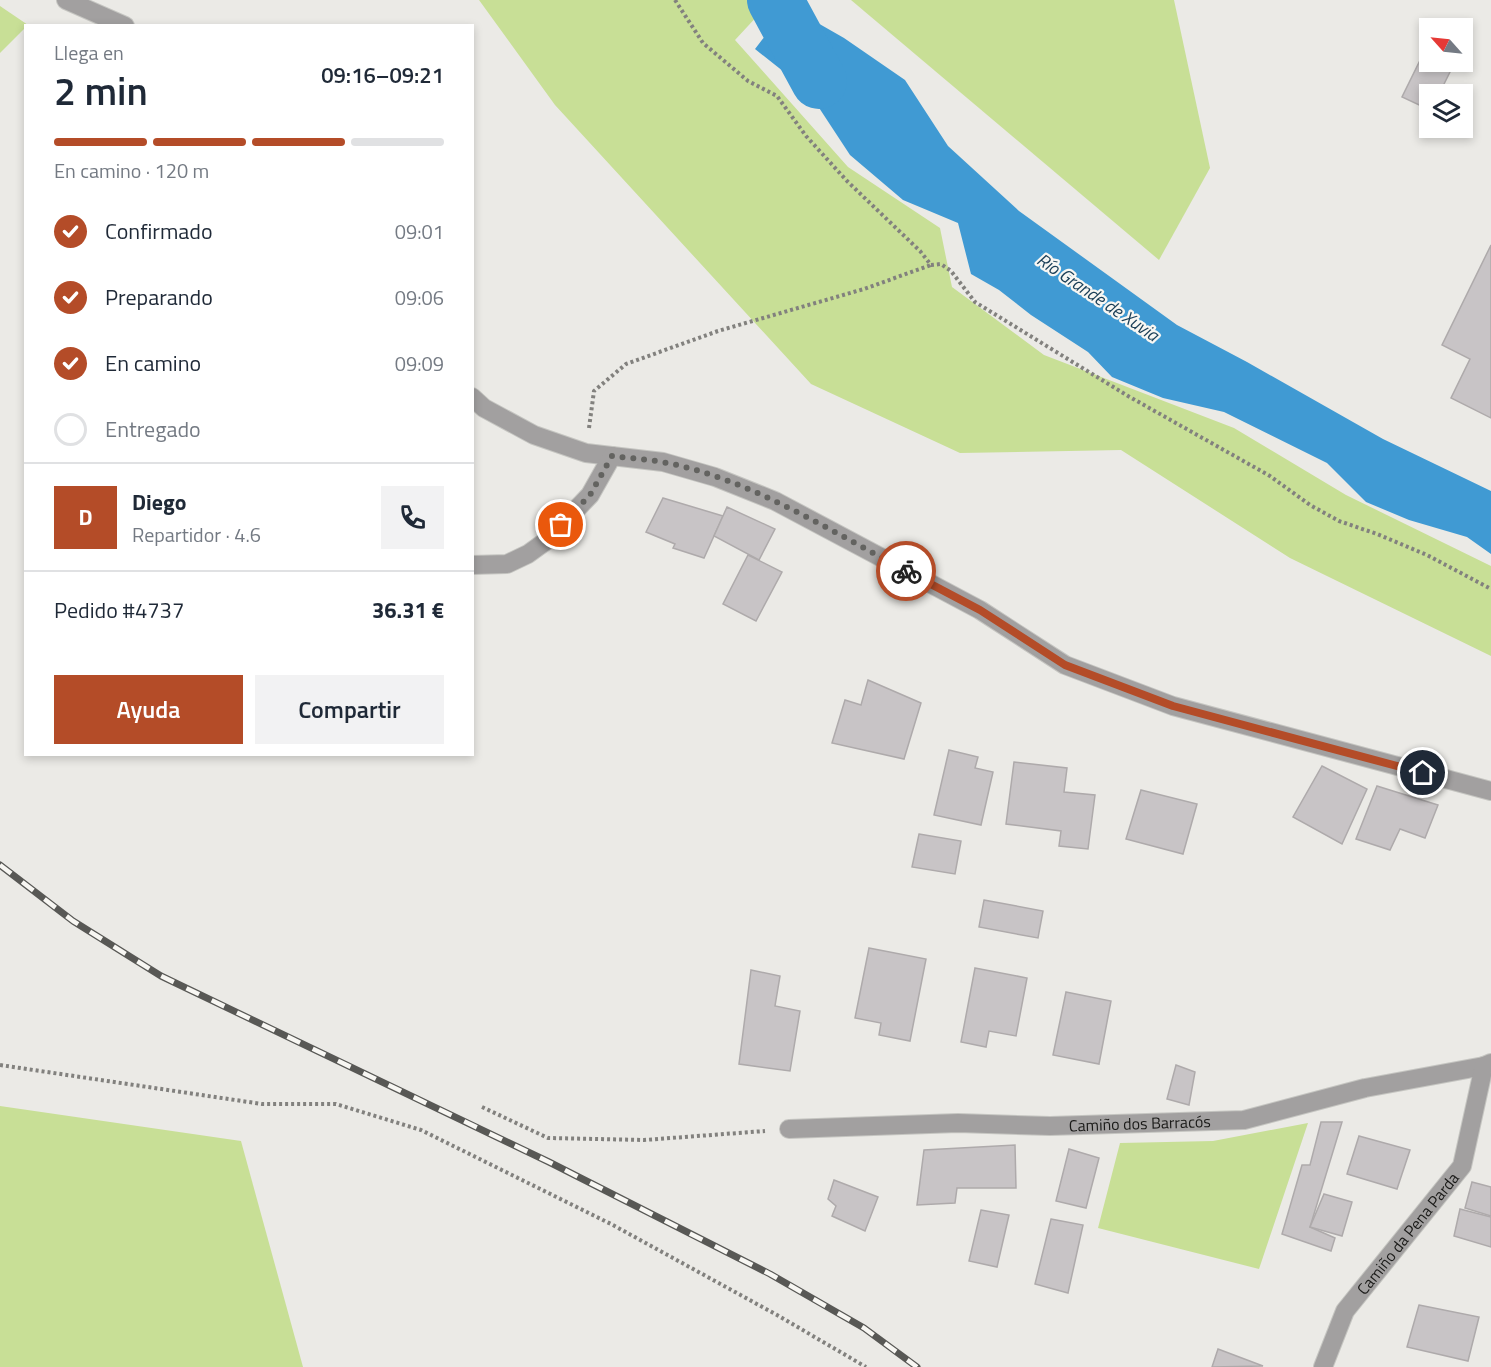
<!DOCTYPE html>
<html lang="es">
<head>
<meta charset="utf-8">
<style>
  :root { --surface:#fff; --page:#f2f2f3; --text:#1f2937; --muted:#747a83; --line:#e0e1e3; --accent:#b44c28 }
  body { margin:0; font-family:"Titillium Web",sans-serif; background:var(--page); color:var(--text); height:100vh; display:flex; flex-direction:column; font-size:22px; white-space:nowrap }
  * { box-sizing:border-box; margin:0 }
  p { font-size:20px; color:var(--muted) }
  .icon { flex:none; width:33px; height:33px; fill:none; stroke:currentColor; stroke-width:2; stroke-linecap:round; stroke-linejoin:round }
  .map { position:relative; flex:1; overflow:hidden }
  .drawer { position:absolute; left:24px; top:24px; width:450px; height:732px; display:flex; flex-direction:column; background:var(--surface); border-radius:0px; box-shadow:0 3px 9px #0003 }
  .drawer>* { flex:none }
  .needle { width:39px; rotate:297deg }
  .tools { position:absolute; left:1419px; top:18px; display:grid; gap:12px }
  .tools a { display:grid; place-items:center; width:54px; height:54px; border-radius:0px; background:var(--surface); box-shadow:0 3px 9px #0003; font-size:30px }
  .pin { position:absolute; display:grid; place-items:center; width:51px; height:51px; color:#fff; margin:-26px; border:3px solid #fff; border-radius:50%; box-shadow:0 2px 6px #0007 }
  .courier { position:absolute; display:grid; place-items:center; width:60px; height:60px; margin:-30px; border:4px solid #b44c28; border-radius:50%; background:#fff; color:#222; box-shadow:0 2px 8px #0007 }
  .summary em { font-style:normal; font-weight:600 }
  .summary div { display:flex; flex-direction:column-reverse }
  .summary { display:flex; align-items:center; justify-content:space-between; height:102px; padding:0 30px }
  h1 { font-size:39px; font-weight:600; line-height:45px }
  .bar { display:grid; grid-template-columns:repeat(4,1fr); gap:9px 6px; align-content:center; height:72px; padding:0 30px }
  .bar i { height:8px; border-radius:4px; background:var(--line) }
  .bar .on { background:var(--accent) }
  .bar p { grid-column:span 4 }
  .line { display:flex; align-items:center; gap:15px; padding:0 30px; border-top:2px solid var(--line) }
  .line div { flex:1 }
  .round { display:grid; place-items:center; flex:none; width:63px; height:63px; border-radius:0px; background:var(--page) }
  ol { padding:0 30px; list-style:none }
  li { display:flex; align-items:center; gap:18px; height:66px }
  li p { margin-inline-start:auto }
  li .icon { padding:6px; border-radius:50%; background:var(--accent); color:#fff; stroke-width:4 }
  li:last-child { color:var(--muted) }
  li i { width:33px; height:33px; border:3px solid var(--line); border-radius:50% }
  .button { display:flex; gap:12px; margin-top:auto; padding:12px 30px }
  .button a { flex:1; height:69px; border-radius:0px; background:var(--accent); color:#fff; font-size:24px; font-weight:600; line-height:69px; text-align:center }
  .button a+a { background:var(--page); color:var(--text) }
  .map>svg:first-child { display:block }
  .green { fill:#c8df96 }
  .water { fill:#409ad3 }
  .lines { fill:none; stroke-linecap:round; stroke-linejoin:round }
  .river { stroke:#409ad3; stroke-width:56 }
  .building { fill:#c8c4c6; stroke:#aeaaab; stroke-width:1.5 }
  .minor-casing { stroke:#c5c5c1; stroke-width:20 }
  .path { stroke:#82817e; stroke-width:4; stroke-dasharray:3 3; stroke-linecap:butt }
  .minor { stroke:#a2a0a0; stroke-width:18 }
  .rail-casing { stroke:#585855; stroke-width:7 }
  .rail { stroke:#f8f7f3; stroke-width:4.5; stroke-dasharray:14; stroke-linecap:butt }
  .done { stroke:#636360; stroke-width:6; stroke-dasharray:0 10.8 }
  .route { stroke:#b44c28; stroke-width:8 }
  .labels { text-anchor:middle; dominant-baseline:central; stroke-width:4.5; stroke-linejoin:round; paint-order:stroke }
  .street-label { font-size:16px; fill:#1a1a18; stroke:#f8f7f3 }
  .water-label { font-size:18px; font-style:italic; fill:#193e57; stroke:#f8f7f3 }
</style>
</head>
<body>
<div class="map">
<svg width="1491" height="1367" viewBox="0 0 1491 1367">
  <rect width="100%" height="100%" fill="#ebeae6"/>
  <g class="green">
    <path d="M479 0H772L735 40 848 167 940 228 952 287 1044 355 1234 428 1346 495 1491 566V656L1290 558 1121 450 960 453 811 384 555 105Z"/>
    <path d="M851 0H1174L1210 168 1159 260Z"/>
    <path d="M0 6 28 25 0 53Z"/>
    <path d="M0 1106 241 1141 303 1367H0Z"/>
    <path d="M1308 1123 1259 1269 1098 1228 1120 1143 1213 1141Z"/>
  </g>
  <path class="water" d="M788 6 844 38 905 80 948 146 1019 211 1177 325 1247 362 1383 439 1491 491V554L1467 537 1409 520 1366 502 1327 463 1224 412 1163 398 1112 377 1088 352 1031 315 999 290 971 274 958 223 903 200 850 155 808 91 755 49Z"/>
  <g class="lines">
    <path class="river" d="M775 0 819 81"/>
  </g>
  <g class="building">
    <path d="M1430 40V62H1455L1439 94H1430V110L1402 97Z"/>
    <path d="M1491 245V418L1451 398 1470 359 1442 345Z"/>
    <path d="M663 498 723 516 704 558 673 548 675 544 646 532Z"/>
    <path d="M727 507 775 529 759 560 714 536Z"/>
    <path d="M748 555 782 572 756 621 723 604Z"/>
    <path d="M868 680 921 703 904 759 832 743 845 700 861 705Z"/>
    <path d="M949 750 978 757 975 768 993 772 981 825 934 815Z"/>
    <path d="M1014 762 1067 768 1064 792 1095 795 1088 849 1059 846 1061 831 1006 824Z"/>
    <path d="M1322 766 1367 789 1342 844 1293 817Z"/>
    <path d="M1377 786 1438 805 1425 838 1400 829 1390 850 1356 839Z"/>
    <path d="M1141 790 1197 804 1183 854 1126 839Z"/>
    <path d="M919 834 961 841 955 874 912 867Z"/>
    <path d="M984 900 1043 911 1038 938 979 927Z"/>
    <path d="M869 948 926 959 910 1041 879 1035 881 1023 855 1018Z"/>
    <path d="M975 968 1027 978 1016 1036 989 1031 986 1047 961 1042Z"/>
    <path d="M751 970 780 976 775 1006 800 1011 790 1071 739 1064Z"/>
    <path d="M1066 992 1111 1001 1099 1064 1053 1055Z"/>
    <path d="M1176 1065 1195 1072 1189 1105 1167 1099Z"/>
    <path d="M1321 1122H1342L1310 1227 1335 1238 1331 1251 1282 1234 1302 1165H1310Z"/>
    <path d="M1359 1136 1410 1150 1397 1189 1347 1174Z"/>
    <path d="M1015 1145 1016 1188H957L955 1203 917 1205 924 1150Z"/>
    <path d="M1069 1149 1099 1158 1086 1208 1056 1201Z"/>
    <path d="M834 1180 878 1197 865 1231 832 1216 836 1206 828 1199Z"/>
    <path d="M1472 1182 1491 1187V1216L1465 1208Z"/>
    <path d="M1324 1194 1352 1202 1342 1236 1310 1227Z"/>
    <path d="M1460 1209 1491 1217V1247L1454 1236Z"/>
    <path d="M981 1210 1009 1215 997 1267 969 1261Z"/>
    <path d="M1051 1219 1083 1225 1068 1293 1035 1284Z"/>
    <path d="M1419 1305 1479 1317 1468 1361 1407 1347Z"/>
    <path d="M1218 1349 1263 1366 1212 1367Z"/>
  </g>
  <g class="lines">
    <defs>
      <g id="minor">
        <path d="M66 0 125 26"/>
        <path d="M472 397 484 408 534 435 586 453 663 462 715 477 775 501 980 610 1065 665 1173 706 1491 791"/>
        <path d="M472 565 507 564 528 554 546 541 590 495 612 456"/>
        <path id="s1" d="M789 1129 958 1123 1050 1126 1244 1120 1365 1088 1484 1066"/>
        <path id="s2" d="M1323 1367 1345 1311 1462 1166 1484 1066 1491 1063"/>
      </g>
    </defs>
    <use href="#minor" class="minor-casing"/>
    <g class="path">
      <path d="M675 0 703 43 748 81 777 96 806 136 847 181 920 251 931 265 941 264 951 271 975 302 1128 396 1270 476 1310 505 1339 521 1377 534 1427 555 1491 589"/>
      <path d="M589 428 594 391 626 364 718 331 864 289 931 265"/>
      <path d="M0 1065 262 1104H336L421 1130 611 1224 777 1315 866 1367"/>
      <path d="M482 1107 548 1138 644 1140 765 1131"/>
    </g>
    <use href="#minor" class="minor"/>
    <defs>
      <path id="rail" d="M0 865 73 921 161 976 549 1162 770 1274 864 1328 917 1367"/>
    </defs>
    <use href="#rail" class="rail-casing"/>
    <use href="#rail" class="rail"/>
  </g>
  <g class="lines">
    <path class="done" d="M561 525 590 495 612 456C628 458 645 459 662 462 746 477 831 531 906 571"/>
    <path class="route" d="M906 571 980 610 1065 665 1173 706 1423 773"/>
  </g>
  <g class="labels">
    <g class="street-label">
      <text stroke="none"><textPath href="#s1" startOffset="351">Camiño dos Barracós</textPath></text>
      <text stroke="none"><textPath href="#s2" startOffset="160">Camiño da Pena Parda</textPath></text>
    </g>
    <g class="water-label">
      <text transform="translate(1098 297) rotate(34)">Río Grande de Xuvia</text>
    </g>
  </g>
</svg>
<div class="tools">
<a><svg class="needle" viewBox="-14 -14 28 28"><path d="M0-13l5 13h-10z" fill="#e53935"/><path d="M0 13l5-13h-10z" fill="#747a83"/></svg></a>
<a><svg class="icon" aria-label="layers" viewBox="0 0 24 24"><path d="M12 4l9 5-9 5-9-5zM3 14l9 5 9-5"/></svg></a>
</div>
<div class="pin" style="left:561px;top:525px;background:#ea580c"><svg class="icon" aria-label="bag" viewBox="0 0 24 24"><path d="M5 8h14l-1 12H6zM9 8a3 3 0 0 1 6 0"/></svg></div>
<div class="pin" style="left:1423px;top:773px;background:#1f2937"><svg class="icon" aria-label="home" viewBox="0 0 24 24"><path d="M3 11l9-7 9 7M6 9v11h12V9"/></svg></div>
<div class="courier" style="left:906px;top:571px"><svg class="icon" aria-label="bike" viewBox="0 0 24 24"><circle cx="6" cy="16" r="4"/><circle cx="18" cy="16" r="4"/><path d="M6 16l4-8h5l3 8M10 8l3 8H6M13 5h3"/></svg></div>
<section class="drawer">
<div class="summary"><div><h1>2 min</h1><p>Llega en</p></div><em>09:16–09:21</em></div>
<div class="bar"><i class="on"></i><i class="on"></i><i class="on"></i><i></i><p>En camino · 120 m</p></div>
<ol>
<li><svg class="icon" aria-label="check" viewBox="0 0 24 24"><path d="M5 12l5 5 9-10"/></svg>Confirmado<p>09:01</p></li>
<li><svg class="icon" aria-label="check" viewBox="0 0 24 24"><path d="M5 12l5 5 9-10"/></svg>Preparando<p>09:06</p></li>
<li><svg class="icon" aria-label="check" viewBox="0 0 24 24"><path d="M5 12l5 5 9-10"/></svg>En camino<p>09:09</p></li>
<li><i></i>Entregado</li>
</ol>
<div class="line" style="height:108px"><b class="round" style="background:var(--accent);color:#fff">D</b><div><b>Diego</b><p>Repartidor · 4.6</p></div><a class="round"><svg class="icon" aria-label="phone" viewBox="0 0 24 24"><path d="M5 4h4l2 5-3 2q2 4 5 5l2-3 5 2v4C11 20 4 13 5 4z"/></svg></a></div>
<div class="line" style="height:78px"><div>Pedido #4737</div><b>36.31 €</b></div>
<div class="button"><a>Ayuda</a><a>Compartir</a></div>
</section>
</div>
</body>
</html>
